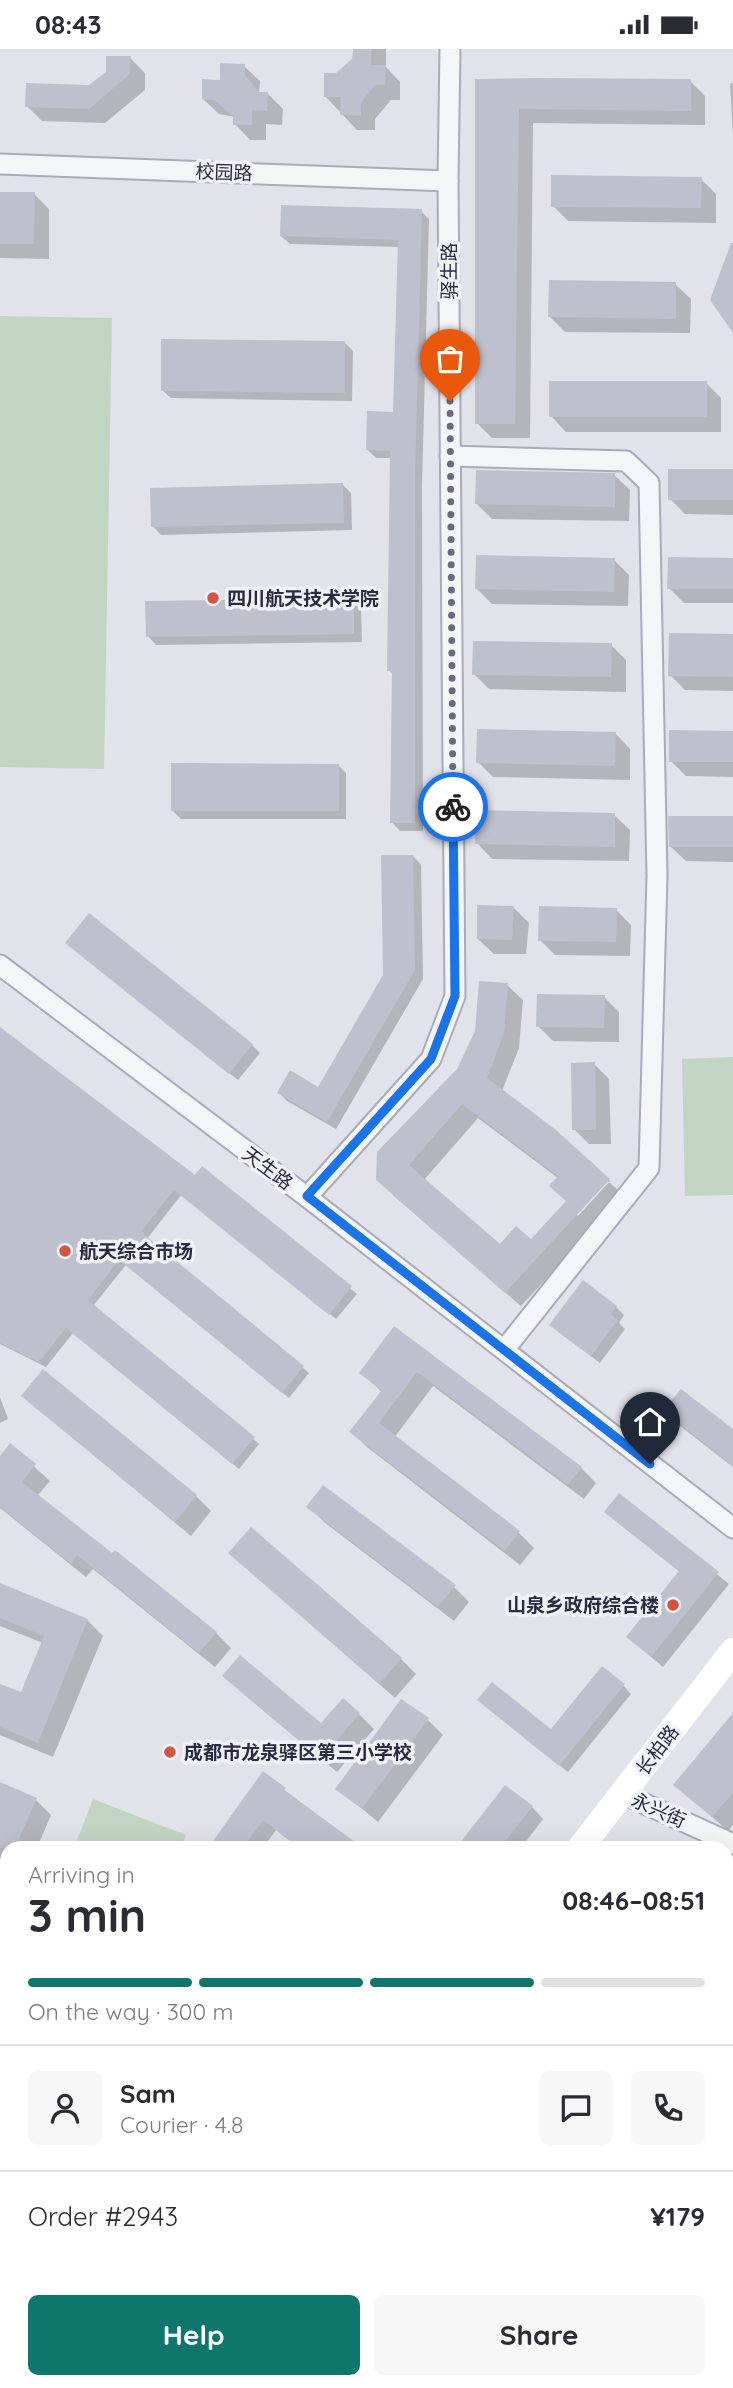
<!DOCTYPE html>
<html lang="en">
<head>
<meta charset="utf-8">
<style>
  :root { --surface:#fff; --page:#f7f7f7; --text:#2b2b33; --muted:#7c7c81; --line:#e1e1e2; --accent:#0f766e }
  body { margin:0; font-family:Quicksand,"Noto Sans SC",sans-serif; background:var(--page); color:var(--text); height:100vh; display:flex; flex-direction:column; font-size:26px; white-space:nowrap }
  * { box-sizing:border-box; margin:0 }
  p { font-size:23px; color:var(--muted) }
  .icon { flex:none; width:38px; height:38px; fill:none; stroke:currentColor; stroke-width:2; stroke-linecap:round; stroke-linejoin:round }
  .map { position:relative; flex:1; overflow:hidden }
  .panel { position:absolute; left:0px; top:1792px; width:733px; height:548px; display:flex; flex-direction:column; background:var(--surface); border-radius:21px 21px 0 0; box-shadow:0 7px 28px #0002 }
  .panel>* { flex:none }
  .pin { position:absolute; display:grid; place-items:center; width:60px; height:60px; color:#fff; margin:-72px -30px; border-radius:50% 50% 50% 0; rotate:-45deg; box-shadow:0 0 7px #0007 }
  .pin .icon { rotate:45deg }
  .courier { position:absolute; display:grid; place-items:center; width:70px; height:70px; margin:-35px; border:5px solid #1a73e8; border-radius:50%; background:#fff; color:#222; box-shadow:0 2px 9px #0007 }
  .headline em { font-style:normal; font-weight:800 }
  .headline div { display:flex; flex-direction:column-reverse }
  .headline { display:flex; align-items:center; justify-content:space-between; height:119px; padding:0 28px }
  h1 { font-size:46px; font-weight:800; line-height:52px }
  .bar { display:grid; grid-template-columns:repeat(4,1fr); gap:10px 7px; align-content:center; height:84px; padding:0 28px }
  .bar i { height:9px; border-radius:5px; background:var(--line) }
  .bar .active { background:var(--accent) }
  .bar p { grid-column:span 4 }
  .line { display:flex; align-items:center; gap:18px; padding:0 28px; border-top:2px solid var(--line) }
  .line div { flex:1 }
  .round { display:grid; place-items:center; flex:none; width:74px; height:74px; border-radius:10px; background:var(--page) }
  .cta { display:flex; gap:14px; margin-top:auto; padding:14px 28px }
  .cta a { flex:1; height:80px; border-radius:10px; background:var(--accent); color:#fff; font-size:28px; font-weight:800; line-height:80px; text-align:center }
  .cta a+a { background:var(--page); color:var(--text) }
  .status { display:flex; justify-content:space-between; align-items:center; height:49px; padding:0 35px; background:var(--surface); direction:ltr }
  .status svg { height:19px; fill:currentColor }
  .map>svg:first-child { display:block }
  .green { fill:#c2d5c3 }
  .shadow { fill:#0003; fill-rule:evenodd }
  .building { fill:#bec0ce; fill-rule:evenodd }
  .lines { fill:none; stroke-linecap:round; stroke-linejoin:round }
  .street-casing { stroke:#aaabb8; stroke-width:23 }
  .street { stroke:#f4f5f8; stroke-width:19 }
  .secondary { stroke:#fff; stroke-width:26 }
  .done { stroke:#696b7d; stroke-width:7; stroke-dasharray:0 12.6 }
  .route { stroke:#1a73e8; stroke-width:9 }
  .poi-dot { fill:#d45542; stroke:#f1f2f8; stroke-width:2.5 }
  .labels { text-anchor:middle; dominant-baseline:central; stroke-width:7; stroke-linejoin:round; paint-order:stroke }
  .street-label { font-size:19px; fill:#292b43; stroke:#f1f2f8 }
  .poi-label { font-size:19px; font-weight:bold; fill:#292b43; stroke:#f1f2f8; text-anchor:start }
</style>
</head>
<body>
<div class="status"><b>08:43</b><svg viewBox="0 0 49 12"><path d="M0 12V9h3v3zM5 12V6h3v6zM10 12V3h3v9zM15 12V0h3v12zM26 1h20v11H26zM47 4h2v5h-2z"/></svg></div>
<div class="map">
<svg width="733" height="2339" viewBox="0 0 733 2339">
  <rect width="100%" height="100%" fill="#e1e2ea"/>
  <g class="green">
    <path d="M0 267 112 269 104 720 0 718Z"/>
    <path d="M733 1008V1146L685 1147 682 1010Z"/>
    <path d="M93 1750 186 1786 181 1799H74Z"/>
  </g>
  <g class="shadow">
    <path d="M354 0H386V18L400 33V51H391L375 70V81H357L326 48 337 26 354 11Z"/>
    <path d="M130 9 145 24V41L105 74 42 72 27 57 90 37Z"/>
    <path d="M244 17 260 32 259 43 268 45 283 60 282 76 266 75V91H250L235 75V68L219 65 203 50Z"/>
    <path d="M477 32H690L705 47V76L533 74 530 389H492L477 374Z"/>
    <path d="M733 34V86L730 35Z"/>
    <path d="M701 130 716 145V174L568 172 553 157Z"/>
    <path d="M0 144 34 145 49 160V210L0 209Z"/>
    <path d="M421 162 429 170 422 438 423 782H400L392 773 394 626 389 621 391 409H376L368 401 395 364 400 198 290 195 281 187Z"/>
    <path d="M675 235 691 250 690 284 565 283 550 268Z"/>
    <path d="M345 294 353 302 352 352 171 349 162 341Z"/>
    <path d="M706 334 721 349V383H566L551 367Z"/>
    <path d="M733 422V466L685 465 670 450Z"/>
    <path d="M614 426 630 441 629 472 492 470 477 455Z"/>
    <path d="M343 436 351 444 352 481 161 486 153 477Z"/>
    <path d="M733 510V554H684L669 539Z"/>
    <path d="M614 511 629 526 628 557 492 555 477 540Z"/>
    <path d="M353 551 361 559 362 593 156 596 148 587Z"/>
    <path d="M733 587V642L685 641 670 626Z"/>
    <path d="M611 596 626 611V643L489 640 474 625Z"/>
    <path d="M733 683V728L686 727 671 712Z"/>
    <path d="M615 684 630 700V731L493 728 478 713Z"/>
    <path d="M338 716 346 724V770H181L173 762Z"/>
    <path d="M614 766 630 781 629 812 492 810 477 794Z"/>
    <path d="M733 769V813L686 812 670 797Z"/>
    <path d="M413 807 421 816 423 930 336 1080 287 1052 279 1044 319 1040 385 926Z"/>
    <path d="M514 859 529 874 526 905H494L478 890Z"/>
    <path d="M616 861 631 876 630 907 555 906 540 891Z"/>
    <path d="M76 902 252 996 260 1004 238 1031Z"/>
    <path d="M507 936 523 951 519 999 502 1042 624 1146 521 1257 393 1146ZM478 1069 558 1129 568 1153 531 1193 500 1198 424 1131ZM607 1130 610 1132 578 1167 576 1164Z"/>
    <path d="M604 948 619 963V993L553 992 538 977Z"/>
    <path d="M0 980 195 1129 203 1120 357 1245 336 1270 181 1146 147 1190 309 1324 289 1349 126 1216 93 1257 259 1395 239 1420 73 1284 46 1318 0 1295Z"/>
    <path d="M594 1015 609 1030 611 1095H589L574 1080Z"/>
    <path d="M616 1258 624 1266 619 1274 625 1280 600 1314 560 1284Z"/>
    <path d="M394 1280 581 1419 596 1434 584 1450 433 1337 394 1389 519 1484 534 1499 520 1516 367 1398 352 1383 382 1343 361 1324Z"/>
    <path d="M23 1347 196 1447 211 1462 191 1487Z"/>
    <path d="M0 1348 8 1370 0 1374Z"/>
    <path d="M665 1362 733 1383V1418L680 1377Z"/>
    <path d="M11 1397 50 1432 37 1447 216 1584 231 1599 215 1618 93 1520 86 1528 0 1459V1410Z"/>
    <path d="M619 1446 729 1535 663 1618 628 1588 680 1523 617 1473Z"/>
    <path d="M309 1458 454 1538 469 1553 454 1572 324 1473Z"/>
    <path d="M230 1504 401 1610 416 1625 395 1649Z"/>
    <path d="M0 1536 88 1572 103 1587 53 1708 0 1686V1637L22 1646 43 1594 0 1577Z"/>
    <path d="M623 1636 631 1645 568 1723 488 1659 551 1683Z"/>
    <path d="M240 1642 321 1677 359 1665 374 1680 337 1723Z"/>
    <path d="M733 1667V1776L728 1782 676 1736Z"/>
    <path d="M428 1671 443 1686 378 1773 337 1739Z"/>
    <path d="M263 1725 361 1799H299L276 1781 263 1799H210Z"/>
    <path d="M0 1735 36 1751 51 1766 37 1799H7V1845L0 1842Z"/>
    <path d="M532 1758 543 1770 521 1799H458Z"/>
    <path d="M726 1901 733 1904V1932L726 1929Z"/>
    <path d="M7 1965V1987L0 1980V1974Z"/>
    <path d="M733 1977V2030L726 2027V1990Z"/>
    <path d="M0 2018 7 2024V2066L0 2060Z"/>
    <path d="M726 2057 733 2060V2195L726 2191Z"/>
    <path d="M733 2230V2339H640L627 2333H726V2246Z"/>
    <path d="M7 2278V2327L0 2329V2279Z"/>
    <path d="M258 2333H351L347 2339H253Z"/>
    <path d="M431 2333 444 2339H428Z"/>
  </g>
  <g class="building">
    <path d="M353 0H371V16H386L385 36H375L361 54V67L340 66 341 48H324V24H336L352 10Z"/>
    <path d="M106 7H131L130 25 89 60 25 58 26 34 89 36 106 23Z"/>
    <path d="M220 14 245 15V26L259 43H268L267 62 252 61V76H233V67L214 51 202 50V30L220 31Z"/>
    <path d="M540 29 691 30V62L519 60 515 375H475V30Z"/>
    <path d="M551 126 702 128 701 159 551 158Z"/>
    <path d="M0 143H35L34 195H0Z"/>
    <path d="M281 156 422 160 415 429V774H390L392 622H387L390 402 366 401 367 362 393 363 398 191 280 187Z"/>
    <path d="M731 194H733V284L710 251Z"/>
    <path d="M549 231 676 233V270L548 268Z"/>
    <path d="M161 290 345 292V344L161 342Z"/>
    <rect x="549" y="332" width="158" height="36"/>
    <rect x="668" y="420" width="65" height="31"/>
    <path d="M476 421 615 424V458L475 455Z"/>
    <path d="M343 434 344 474 151 478 150 439Z"/>
    <path d="M476 506 615 509 614 543 475 540Z"/>
    <path d="M668 508 733 509V540H667Z"/>
    <path d="M354 549V585L146 588 145 552Z"/>
    <path d="M669 584 733 585V628L668 627Z"/>
    <path d="M473 592 612 594 611 628 472 626Z"/>
    <path d="M477 680 616 683 615 717 476 714Z"/>
    <path d="M669 681 733 682V713H669Z"/>
    <path d="M171 714 339 715V762H171Z"/>
    <path d="M476 761 615 764V798L475 795Z"/>
    <path d="M668 767H733V798H669Z"/>
    <path d="M381 806H413L415 921 327 1073 277 1044 290 1021 318 1038 383 926Z"/>
    <path d="M477 856 514 857 512 891 477 890Z"/>
    <path d="M539 857 617 859 616 893 538 892Z"/>
    <path d="M89 864 253 995 229 1025 65 894Z"/>
    <path d="M479 932 508 934 504 984 487 1029 556 1081 610 1130 505 1244 376 1131 377 1103 457 1020 475 982ZM462 1055 558 1127 549 1137 566 1152 531 1190 516 1177 500 1195 409 1116Z"/>
    <path d="M537 945 605 946 604 979 536 978Z"/>
    <path d="M0 978 195 1126 202 1117 352 1237 329 1266 174 1141 141 1183 304 1317 282 1344 119 1211 88 1251 255 1388 232 1415 66 1279 39 1313 0 1294Z"/>
    <path d="M595 1013 596 1081H572L571 1014Z"/>
    <path d="M583 1231 617 1257 611 1265 618 1271 591 1307 549 1276Z"/>
    <path d="M394 1277 582 1418 568 1436 417 1323 379 1374 520 1482 505 1502 349 1383 382 1341 359 1324Z"/>
    <path d="M43 1320 197 1446 175 1473 21 1347Z"/>
    <path d="M681 1340 733 1380V1417L663 1362Z"/>
    <path d="M10 1394 36 1415 22 1433 112 1504 115 1501 217 1583 199 1604 77 1506 71 1515 0 1458V1407Z"/>
    <path d="M323 1436 456 1536 438 1558 306 1458Z"/>
    <path d="M619 1444 719 1523 651 1608 626 1588 679 1522 604 1463Z"/>
    <path d="M251 1478 402 1609 379 1635 228 1504Z"/>
    <path d="M0 1534 88 1570 38 1694 0 1678V1635L21 1643 44 1587 0 1569Z"/>
    <path d="M240 1606 321 1674 343 1649 360 1664 321 1710 222 1627Z"/>
    <path d="M602 1617 625 1635 559 1717 477 1651 492 1633 551 1680Z"/>
    <path d="M401 1650 429 1669 362 1760 335 1740Z"/>
    <path d="M733 1664V1744L712 1768 673 1736Z"/>
    <path d="M263 1722 286 1739 284 1741 363 1799H300L263 1771 243 1799H208Z"/>
    <path d="M0 1733 37 1749 15 1799H0Z"/>
    <path d="M505 1736 533 1757 500 1799H456Z"/>
  </g>
  <g class="lines">
    <defs>
      <g id="street">
        <path d="M0 115 448 132"/>
        <path d="M450 407 626 412 649 434 657 827 649 1119 504 1301"/>
        <path d="M0 916 307 1148 733 1479"/>
        <path d="M307 1148 431 1010 455 947 448 132 450 0"/>
        <path d="M623 1745 733 1795"/>
        <path d="M559 2333 571 2339"/>
      </g>
    </defs>
    <use href="#street" class="street-casing"/>
    <use href="#street" class="street"/>
    <g class="secondary">
      <path d="M580 1799 733 1602"/>
      <path d="M147 2339 152 2333"/>
    </g>
  </g>
  <g class="lines">
    <path class="done" d="M450 352 453 758"/>
    <path class="route" d="M453 758 455 947 431 1010 307 1147 650 1415"/>
  </g>
  <g class="poi-dot">
    <circle cx="213" cy="549" r="7"/>
    <circle cx="65" cy="1202" r="7"/>
    <circle cx="673" cy="1556" r="7"/>
    <circle cx="170" cy="1703" r="7"/>
  </g>
  <g class="labels">
    <g class="street-label">
      <text transform="translate(224 123) rotate(2)">校园路</text>
      <text transform="translate(449 222) rotate(-90)">驿生路</text>
      <text transform="translate(268 1119) rotate(37)">天生路</text>
      <text transform="translate(657 1701) rotate(-53)">长柏路</text>
      <text transform="translate(659 1761) rotate(24)">永兴街</text>
    </g>
    <g class="poi-label">
      <text x="227" y="549">四川航天技术学院</text>
      <text x="79" y="1202">航天综合市场</text>
      <text x="659" y="1556" text-anchor="end">山泉乡政府综合楼</text>
      <text x="184" y="1703">成都市龙泉驿区第三小学校</text>
    </g>
  </g>
</svg>
<div class="pin" style="left:450px;top:352px;background:#ea580c"><svg class="icon" aria-label="bag" viewBox="0 0 24 24"><path d="M5 8h14l-1 12H6zM9 8a3 3 0 0 1 6 0"/></svg></div>
<div class="pin" style="left:650px;top:1415px;background:#1f2937"><svg class="icon" aria-label="home" viewBox="0 0 24 24"><path d="M3 11l9-7 9 7M6 9v11h12V9"/></svg></div>
<div class="courier" style="left:453px;top:758px"><svg class="icon" aria-label="bike" viewBox="0 0 24 24"><circle cx="6" cy="16" r="4"/><circle cx="18" cy="16" r="4"/><path d="M6 16l4-8h5l3 8M10 8l3 8H6M13 5h3"/></svg></div>
<section class="panel">
<div class="headline"><div><h1>3 min</h1><p>Arriving in</p></div><em>08:46–08:51</em></div>
<div class="bar"><i class="active"></i><i class="active"></i><i class="active"></i><i></i><p>On the way · 300 m</p></div>
<div class="line" style="height:126px"><a class="round"><svg class="icon" aria-label="person" viewBox="0 0 24 24"><circle cx="12" cy="8" r="4"/><path d="M4 21q1-7 8-7t8 7"/></svg></a><div><b>Sam</b><p>Courier · 4.8</p></div><a class="round"><svg class="icon" aria-label="chat" viewBox="0 0 24 24"><path d="M4 5h16v11H9l-5 4z"/></svg></a><a class="round"><svg class="icon" aria-label="phone" viewBox="0 0 24 24"><path d="M5 4h4l2 5-3 2q2 4 5 5l2-3 5 2v4C11 20 4 13 5 4z"/></svg></a></div>
<div class="line" style="height:91px"><div>Order #2943</div><b>¥179</b></div>
<div class="cta"><a>Help</a><a>Share</a></div>
</section>
</div>
</body>
</html>
